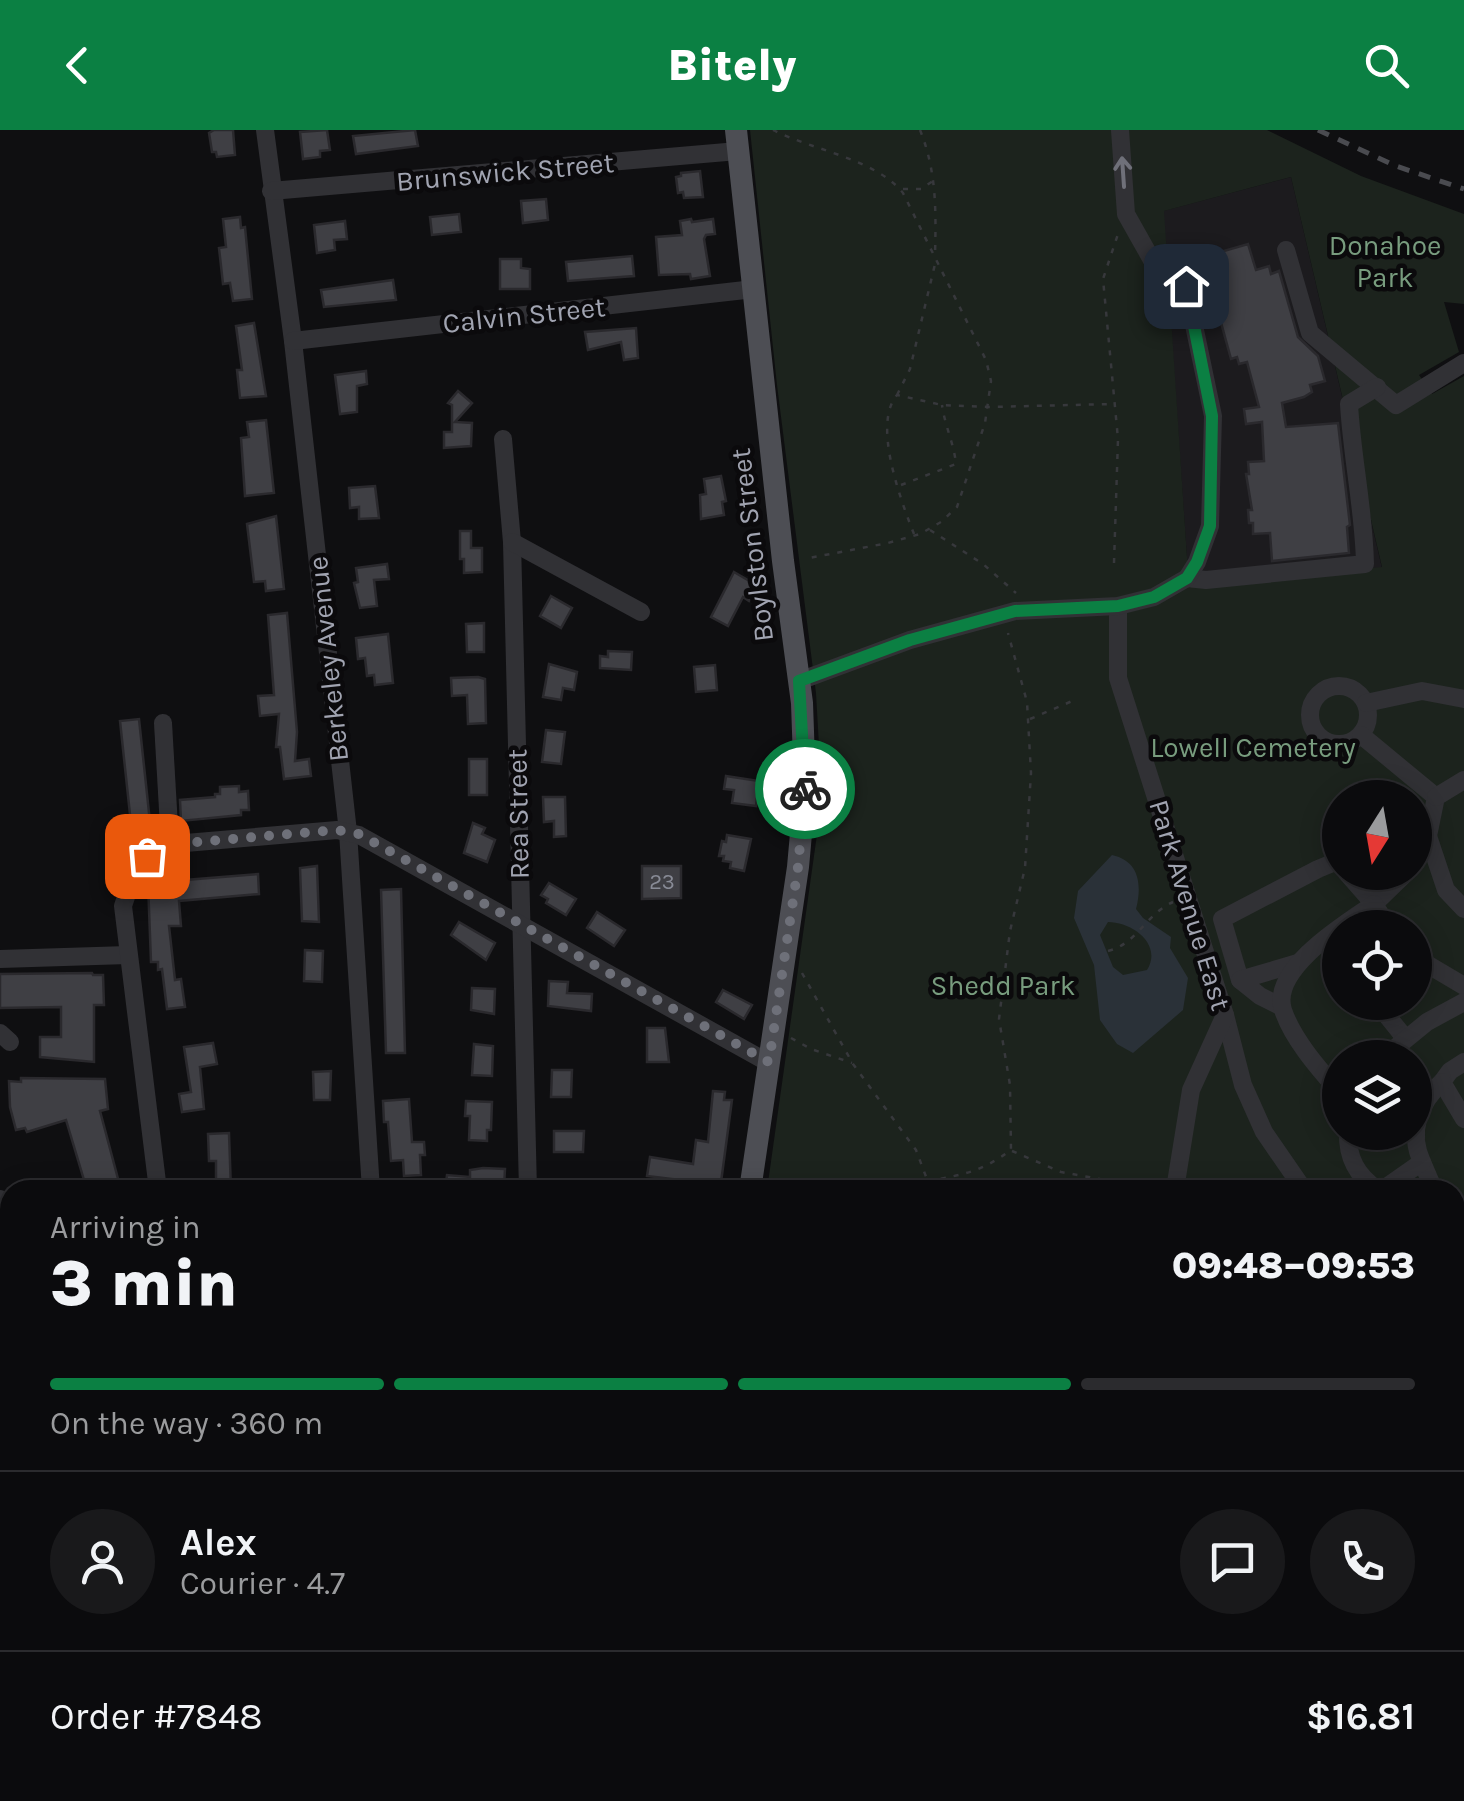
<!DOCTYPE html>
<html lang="en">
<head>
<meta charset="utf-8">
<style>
  :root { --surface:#0b0b0d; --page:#19191b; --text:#f1f3f6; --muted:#9a9b9d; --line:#2b2b2e; --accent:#0b8043 }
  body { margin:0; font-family:Karla,sans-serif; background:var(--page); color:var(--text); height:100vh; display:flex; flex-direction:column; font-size:38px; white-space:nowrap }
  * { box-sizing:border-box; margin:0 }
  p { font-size:32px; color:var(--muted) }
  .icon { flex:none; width:55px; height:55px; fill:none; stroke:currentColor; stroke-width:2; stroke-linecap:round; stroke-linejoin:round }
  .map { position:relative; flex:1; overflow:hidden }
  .sheet { position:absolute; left:0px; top:1050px; width:1465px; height:622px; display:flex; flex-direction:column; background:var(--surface); border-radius:30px 30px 0 0; box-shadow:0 5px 25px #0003,0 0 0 2px var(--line) }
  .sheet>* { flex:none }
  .needle { width:65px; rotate:191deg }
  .tools { position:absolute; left:1322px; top:650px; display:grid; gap:20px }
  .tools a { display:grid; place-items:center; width:110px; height:110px; border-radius:50%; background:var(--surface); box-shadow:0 5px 25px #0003,0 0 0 2px var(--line); font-size:50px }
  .pin { position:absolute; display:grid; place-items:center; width:85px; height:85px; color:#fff; margin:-42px; border-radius:20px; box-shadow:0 5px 15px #0006 }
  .courier { position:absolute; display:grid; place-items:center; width:100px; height:100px; margin:-50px; border:8px solid #0b8043; border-radius:50%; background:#fff; color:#222; box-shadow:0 2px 12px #0007 }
  .head em { font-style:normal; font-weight:800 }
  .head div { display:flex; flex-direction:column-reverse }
  .head { display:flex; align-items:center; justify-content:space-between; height:170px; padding:0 50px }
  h1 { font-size:65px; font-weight:800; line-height:75px }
  .bar { display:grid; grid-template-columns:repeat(4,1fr); gap:15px 10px; align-content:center; height:120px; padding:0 50px }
  .bar i { height:12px; border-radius:8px; background:var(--line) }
  .bar .active { background:var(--accent) }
  .bar p { grid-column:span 4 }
  .line { display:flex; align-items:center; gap:25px; padding:0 50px; border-top:2px solid var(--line) }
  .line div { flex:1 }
  .round { display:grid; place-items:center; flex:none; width:105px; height:105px; border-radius:52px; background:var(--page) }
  header { display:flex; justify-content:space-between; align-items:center; height:130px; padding:0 50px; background:var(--accent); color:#fff; font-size:45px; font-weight:800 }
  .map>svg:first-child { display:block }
  .built { fill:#1c1b1e }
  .green { fill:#1c231d; fill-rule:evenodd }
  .water { fill:#2a3138; fill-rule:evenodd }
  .building { fill:#3f3f44; stroke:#2a292d; stroke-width:2.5 }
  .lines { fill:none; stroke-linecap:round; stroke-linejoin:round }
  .path { stroke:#37383c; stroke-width:2.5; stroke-dasharray:5 8; stroke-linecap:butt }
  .minor { stroke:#313135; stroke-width:18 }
  .major { stroke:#4d4e54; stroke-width:22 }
  .rail { stroke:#4a4b50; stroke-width:5; stroke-dasharray:12 10; stroke-linecap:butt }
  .oneway { stroke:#6f7079 }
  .done { stroke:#6e7079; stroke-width:10; stroke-dasharray:0 18 }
  .route { stroke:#0b8043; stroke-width:12 }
  .labels { text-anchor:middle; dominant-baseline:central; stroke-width:9; stroke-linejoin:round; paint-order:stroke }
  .number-label { font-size:22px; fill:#888b96 }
  .street-label { font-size:28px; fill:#a1a4b1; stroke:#0b0a0c }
  .park-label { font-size:28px; fill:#789c7e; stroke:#0b0a0c }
</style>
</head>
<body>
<header><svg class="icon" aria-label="back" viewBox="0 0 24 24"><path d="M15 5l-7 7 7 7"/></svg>Bitely<svg class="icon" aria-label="search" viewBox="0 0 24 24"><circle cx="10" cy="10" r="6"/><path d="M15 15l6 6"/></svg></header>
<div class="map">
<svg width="1464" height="1671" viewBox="0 0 1464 1671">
  <rect width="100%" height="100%" fill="#0f0f11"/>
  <path class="built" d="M1291 47 1382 438 1189 458 1163 81Z"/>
  <g class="green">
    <path d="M750 0H1267L1361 46 1464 84V174L1444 172 1459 222 1419 245 1432 264 1464 246V1289L1455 1276V1060H767L822 669 816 563 777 255ZM1291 47 1382 437 1189 457 1164 81ZM1340 668H1415V742H1340ZM1340 798H1415V872H1340ZM1340 928H1415V1002H1340Z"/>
    <path d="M1455 1287 1464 1300V1671H973L957 1663 1455 1662Z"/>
  </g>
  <path class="water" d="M1112 725C1140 731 1142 756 1136 779L1143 788 1171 807 1170 818 1188 848 1183 880 1133 923 1117 914 1100 890 1094 835 1074 788 1078 761ZM1108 792C1132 792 1163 814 1147 840L1123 845 1113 837 1100 805Z"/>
  <g class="building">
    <path d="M214 0H233L235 25 217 27 216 22H212L209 3Z"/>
    <path d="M327 0 330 20 320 21V27L303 29 300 2Z"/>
    <path d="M415 0 418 16 356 24 353 6Z"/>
    <path d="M700 41 703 67 684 68 683 62 678 63 676 47 681 46V43Z"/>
    <path d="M546 69 548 90 523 93 521 71Z"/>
    <path d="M459 84 461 102 432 105 430 87Z"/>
    <path d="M240 87 241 98 245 97 252 169 233 171 230 153 223 154 219 118 226 117 223 89Z"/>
    <path d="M691 89 692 92 713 89 715 104 706 105 704 109 710 146 691 149 690 144 659 145 656 107 682 105 680 91Z"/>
    <path d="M345 91 347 109 334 110 335 120 317 123 314 95Z"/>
    <path d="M1248 114 1256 140 1269 136 1271 144 1279 141 1298 207 1318 226 1325 251 1310 255 1312 262 1304 267 1282 273 1286 297 1338 293 1350 395 1347 397 1349 423 1272 431 1270 403 1253 404V393H1249L1248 380H1252L1246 344H1249L1248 332 1264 331 1262 292 1246 294 1244 279 1259 277 1247 232 1239 234 1237 227 1231 229 1203 127Z"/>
    <path d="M632 126 634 146 568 151 566 132Z"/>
    <path d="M500 129H521V138L530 139V159H500Z"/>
    <path d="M393 150 396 170 324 177 321 160Z"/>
    <path d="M254 193 266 266 240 268 237 240H242L236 196Z"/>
    <path d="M636 198 638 228 624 230 621 212 588 220 585 202Z"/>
    <path d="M366 241 367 254 357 256V282L340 284 335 245Z"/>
    <path d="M458 261 472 273 455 292 472 293 471 316 444 318V302H452V275L448 273Z"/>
    <path d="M266 290 274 363 245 366 241 308 249 307 247 292Z"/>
    <path d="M721 346 726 371 722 372 724 385 701 389 700 365 706 364 704 349Z"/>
    <path d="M375 356 379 388 359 389V377L350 378 349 358Z"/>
    <path d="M276 386 284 459 266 461 265 451 254 452 247 394Z"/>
    <path d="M460 401H471V418H482V442L464 443V429H460Z"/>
    <path d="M387 434 389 449 374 450 377 476 360 478 354 453 358 452 356 438Z"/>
    <path d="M734 442 758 456 749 471 743 467 728 496 711 487Z"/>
    <path d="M551 466 572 478 561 498 540 486Z"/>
    <path d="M287 483 297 602 295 631 309 629 311 646 284 649 280 617H276L279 584 260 586 258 566 274 565 268 485Z"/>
    <path d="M484 493V522H467L466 494Z"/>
    <path d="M388 504 393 553 375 555 374 545 367 546 365 528 358 529 356 508Z"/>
    <path d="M608 521 632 522 631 540 600 538V526L608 527Z"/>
    <path d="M549 534 577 542 574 560 563 558 561 570 543 567Z"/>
    <path d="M715 535 717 560 696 562 694 537Z"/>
    <path d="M478 547 485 549 486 593 468 594 467 565 452 566 451 548Z"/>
    <path d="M139 589 150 692 131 694 120 591Z"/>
    <path d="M546 600 565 602 561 634 542 632Z"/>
    <rect x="469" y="629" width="18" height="36"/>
    <path d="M726 646 759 651 756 676 732 673 734 660 724 659Z"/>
    <path d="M239 656V662L248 661 249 680H241V685L181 691 180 670 215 667V664H220V657Z"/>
    <path d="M543 667H565L566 706 554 707V691L544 692Z"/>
    <path d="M473 693 485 698 482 704 495 710 487 732 464 723Z"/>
    <path d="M727 705 751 709 744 741 730 738 731 732 723 731 724 726H719L722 711 726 712Z"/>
    <path d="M317 736 319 792 302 791 300 738Z"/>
    <path d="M642 736H681V768L642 769Z"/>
    <path d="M258 744 259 764 179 771 181 796H169L175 850 181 849 185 877 167 879 162 839 158 840V832H151L148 753Z"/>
    <path d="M549 753 576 769 566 785 546 773 548 769 541 765Z"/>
    <path d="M401 759 405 923H386L381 760Z"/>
    <path d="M597 782 625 800 614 816 587 798Z"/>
    <path d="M459 792 495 813 486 830 451 805Z"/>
    <path d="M305 820 323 821 322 852 304 851Z"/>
    <path d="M92 843 93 845H103L104 875H94V932L40 927V907H61V877L0 878V844Z"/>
    <path d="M549 851 568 852 567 863 592 864 591 881 548 876Z"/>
    <path d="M472 858 495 859 494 884 471 880Z"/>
    <path d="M723 860 752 875 744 889 716 872Z"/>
    <path d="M647 898H665L669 932H647Z"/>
    <path d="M213 913 217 934 200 937 204 979 182 982 179 964 191 962 184 917Z"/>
    <path d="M474 914 493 916 492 946 472 945Z"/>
    <path d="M552 940H572L571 967H551Z"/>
    <path d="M331 941 330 970H314L313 942Z"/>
    <path d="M21 948 105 949 108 979 100 981 121 1060H87L66 990 27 1002 25 998 16 1000 10 977 9 951 21 952Z"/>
    <path d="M713 961 725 962 724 970H732L720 1060H688L689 1051 647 1046 650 1027 693 1034 696 1010 708 1012Z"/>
    <path d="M409 969 412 1012H424L425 1025H420L421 1045 404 1046 403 1030 391 1031 388 992H384L383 971Z"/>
    <path d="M466 971 492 972 491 1000H487V1011L469 1010 470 986H465Z"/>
    <path d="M554 1001H584L583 1022H554Z"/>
    <path d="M229 1003 231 1060H216V1031H209L208 1004Z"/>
    <path d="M483 1038 505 1039 504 1058 445 1060 447 1045 470 1047V1040Z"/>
  </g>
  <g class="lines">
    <g class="path">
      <path d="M773 0C812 20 876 29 903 63L986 230 991 251 985 293 957 377 941 392 920 404 888 413 804 429"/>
      <path d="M920 0C937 42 936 82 935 126"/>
      <path d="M903 59H921L933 51"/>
      <path d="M897 265 910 239 935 134"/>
      <path d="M901 355 956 334C954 314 945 296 942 275"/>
      <path d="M930 400 983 434 1016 463"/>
      <path d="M914 404C901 371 872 294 897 265L942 275 989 277 1115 274"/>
      <path d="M1114 433 1118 309 1103 149 1118 104"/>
      <path d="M1030 589 1077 569"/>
      <path d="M1108 821C1137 814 1146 784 1173 772"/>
      <path d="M802 843 853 934 916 1020 931 1060"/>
      <path d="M791 908 811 919 852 933"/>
      <path d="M1012 1021 1061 1042 1127 1054"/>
      <path d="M928 1051C965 1044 979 1043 1011 1020L1010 955 999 889 1010 801 1025 738 1031 643 1027 572 1008 503"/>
    </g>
    <g class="minor">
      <path d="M265 0 293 211 348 702 371 1060"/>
      <path d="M271 61 738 21"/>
      <path d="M1286 120 1310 203 1396 275 1464 233"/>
      <path d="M293 211 754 159"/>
      <path d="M503 309 512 412 528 1060"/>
      <path d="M512 412 641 482"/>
      <path d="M1187 448 1206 450 1365 434C1364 380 1352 328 1349 274L1377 257"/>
      <path d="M1118 476V548L1225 885 1243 955 1264 1002 1304 1060"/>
      <path d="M799 551 910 510 1015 481 1118 476 1154 467 1187 448 1197 432 1210 396 1213 286 1186 157 1153 132 1126 84 1120 0"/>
      <circle cx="1339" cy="585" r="29"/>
      <path d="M1366 573 1422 561 1464 569"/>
      <path d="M163 593 170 714"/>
      <path d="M1361 605 1436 667 1428 706 1415 733"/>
      <path d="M1436 667 1464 650"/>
      <path d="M1428 706 1446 760 1464 779"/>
      <path d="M1346 742 1374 774 1407 742"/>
      <path d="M1323 811 1340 834"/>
      <path d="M1415 827 1464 856"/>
      <path d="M0 829 128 825"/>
      <path d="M1240 850 1222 789 1318 739 1335 732 1340 735"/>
      <path d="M1376 872 1405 908"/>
      <path d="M1282 877 1260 866 1240 850 1298 833"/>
      <path d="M0 903 10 912"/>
      <path d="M1383 928 1427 892 1464 872"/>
      <path d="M1464 932 1450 941 1442 952 1464 989"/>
      <path d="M1340 963C1320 940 1293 910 1283 880 1270 839 1346 793 1374 774L1389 798"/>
      <path d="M1348 1002C1347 1028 1357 1046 1378 1060"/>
      <path d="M1422 1032 1434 1060"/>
      <path d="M1176 1053 1191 960 1225 885"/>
      <path d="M158 1060 123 776 135 740 162 715 337 700 359 705 769 933"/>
      <path d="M1382 1060 1422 1032C1408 1002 1419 973 1442 952"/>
      <path d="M0 1069 10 1096"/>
      <path d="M1455 1093 1464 1106"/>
      <path d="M1455 1171 1464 1185"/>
      <path d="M0 1194 10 1174"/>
      <path d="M1455 1224 1464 1237"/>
      <path d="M0 1243 10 1245"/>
      <path d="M1455 1276 1464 1289"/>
      <path d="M10 1284 6 1305 10 1396"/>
      <path d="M1455 1548 1464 1541"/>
      <path d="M35 1662 36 1671"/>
      <path d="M232 1662 233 1671"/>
      <path d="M691 1662 697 1671"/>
      <path d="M1098 1662 1103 1671"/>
      <path d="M471 1671 483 1662"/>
      <path d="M971 1671 978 1662"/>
      <path d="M1127 1671 1129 1662"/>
    </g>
    <g class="major">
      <path d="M736 0 783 431 802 573 805 659 798 737 750 1060"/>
      <path d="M0 1167 10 1173"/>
      <path d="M929 1662 946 1671"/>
    </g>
    <path class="rail" d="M1318 0 1396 36 1464 59"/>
  </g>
  <defs><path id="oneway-shaft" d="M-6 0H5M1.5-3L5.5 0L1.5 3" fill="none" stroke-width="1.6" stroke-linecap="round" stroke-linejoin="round" transform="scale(2.5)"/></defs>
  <use class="oneway" href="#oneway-shaft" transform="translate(1123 42) rotate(-94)"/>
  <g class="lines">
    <path class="done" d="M147 726 162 715 337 700 359 704 769 932 798 737 805 659"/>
    <path class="route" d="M805 659 799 551 910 510 1015 481 1118 476 1154 467 1187 448 1197 432 1210 396 1212 286 1186 156"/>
  </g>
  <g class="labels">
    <g class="number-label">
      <text x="662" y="752">23</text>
    </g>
    <g class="street-label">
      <text transform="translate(505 42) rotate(-5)">Brunswick Street</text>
      <text transform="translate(524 185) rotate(-6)">Calvin Street</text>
      <text transform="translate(752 415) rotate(-97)">Boylston Street</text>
      <text transform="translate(328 529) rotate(-96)">Berkeley Avenue</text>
      <text transform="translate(518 684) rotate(-91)">Rea Street</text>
      <text transform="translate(1190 775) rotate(73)">Park Avenue East</text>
    </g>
    <g class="park-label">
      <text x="1385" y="115">Donahoe<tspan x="1385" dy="32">Park</tspan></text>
      <text x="1253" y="617">Lowell Cemetery</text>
      <text x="1003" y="855">Shedd Park</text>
    </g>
  </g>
</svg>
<div class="tools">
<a><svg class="needle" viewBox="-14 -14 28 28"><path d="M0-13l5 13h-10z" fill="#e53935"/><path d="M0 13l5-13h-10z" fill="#9a9b9d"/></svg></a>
<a><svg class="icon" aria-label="locate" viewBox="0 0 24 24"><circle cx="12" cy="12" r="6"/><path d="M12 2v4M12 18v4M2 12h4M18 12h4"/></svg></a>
<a><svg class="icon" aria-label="layers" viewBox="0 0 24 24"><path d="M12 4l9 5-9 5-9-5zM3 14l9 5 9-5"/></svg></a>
</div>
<div class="pin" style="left:147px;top:726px;background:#ea580c"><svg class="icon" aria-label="bag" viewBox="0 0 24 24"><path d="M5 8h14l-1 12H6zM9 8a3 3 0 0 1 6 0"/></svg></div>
<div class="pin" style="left:1186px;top:156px;background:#1f2937"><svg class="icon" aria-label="home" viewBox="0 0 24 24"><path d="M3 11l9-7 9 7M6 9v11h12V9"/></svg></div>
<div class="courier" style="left:805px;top:659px"><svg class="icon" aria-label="bike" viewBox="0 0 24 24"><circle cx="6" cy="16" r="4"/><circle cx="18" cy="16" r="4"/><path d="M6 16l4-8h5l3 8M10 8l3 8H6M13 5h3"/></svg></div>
<section class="sheet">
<div class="head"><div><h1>3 min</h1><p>Arriving in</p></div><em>09:48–09:53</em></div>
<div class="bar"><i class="active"></i><i class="active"></i><i class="active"></i><i></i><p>On the way · 360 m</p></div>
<div class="line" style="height:180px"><a class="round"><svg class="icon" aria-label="person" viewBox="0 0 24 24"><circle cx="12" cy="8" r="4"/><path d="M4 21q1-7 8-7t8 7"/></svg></a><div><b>Alex</b><p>Courier · 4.7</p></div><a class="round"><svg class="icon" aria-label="chat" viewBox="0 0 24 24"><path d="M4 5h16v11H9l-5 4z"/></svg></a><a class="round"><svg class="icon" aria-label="phone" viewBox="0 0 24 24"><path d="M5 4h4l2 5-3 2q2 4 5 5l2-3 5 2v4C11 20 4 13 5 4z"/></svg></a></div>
<div class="line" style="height:130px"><div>Order #7848</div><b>$16.81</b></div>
</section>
</div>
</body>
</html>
